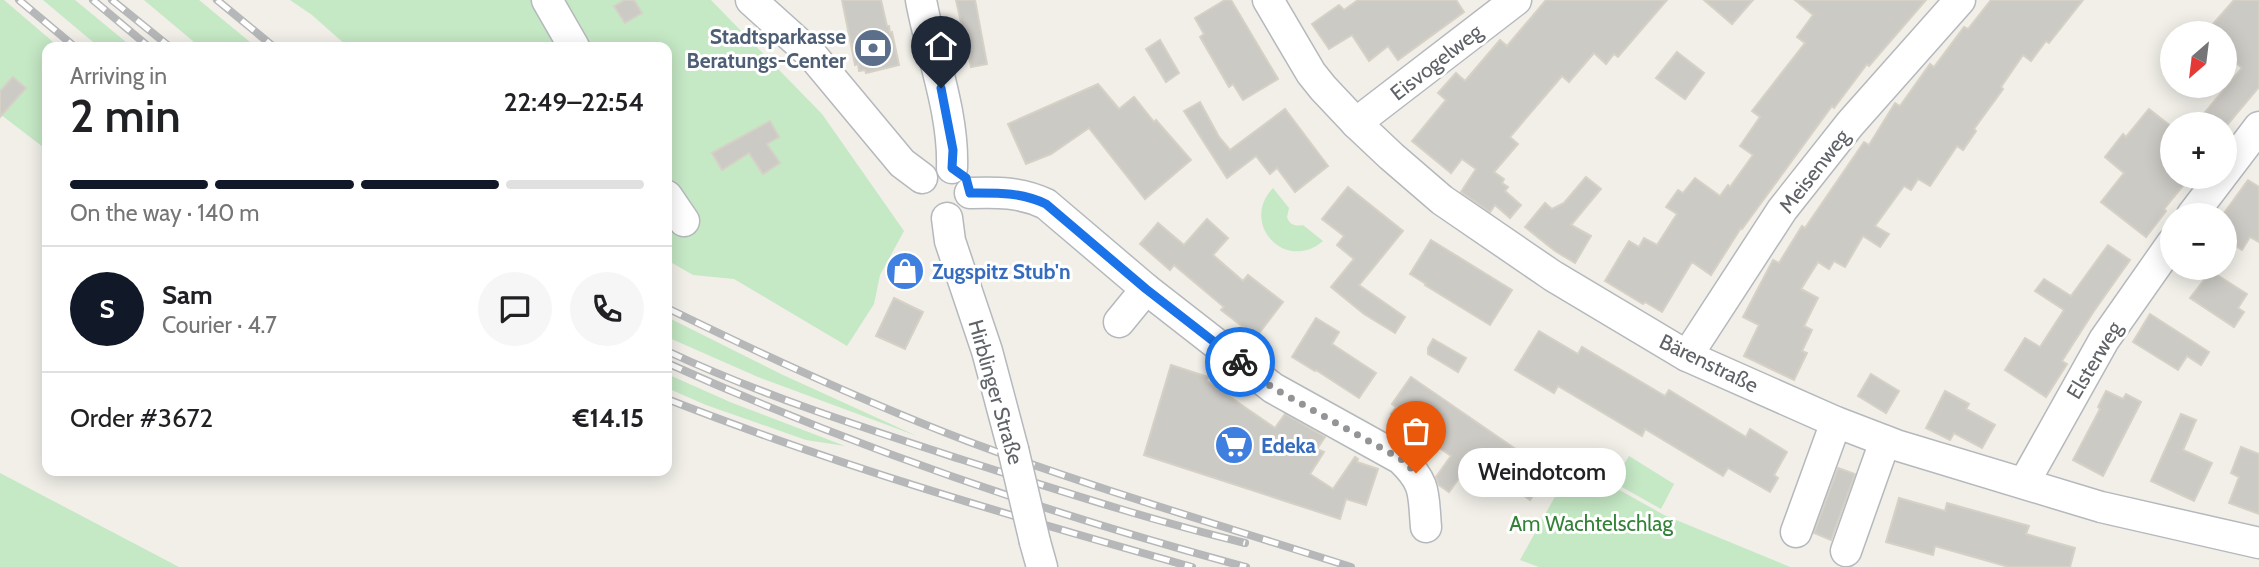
<!DOCTYPE html>
<html lang="en">
<head>
<meta charset="utf-8">
<style>
  :root { --surface:#fff; --page:#f6f6f6; --text:#202124; --muted:#757577; --line:#e0e0e0; --accent:#111827 }
  body { margin:0; font-family:Cabin,sans-serif; background:var(--page); color:var(--text); height:100vh; display:flex; flex-direction:column; font-size:26px; white-space:nowrap }
  * { box-sizing:border-box; margin:0 }
  p { font-size:23px; color:var(--muted) }
  .icon { flex:none; width:38px; height:38px; fill:none; stroke:currentColor; stroke-width:2; stroke-linecap:round; stroke-linejoin:round }
  .map { position:relative; flex:1; overflow:hidden }
  .sheet { position:absolute; left:42px; top:42px; width:630px; height:434px; display:flex; flex-direction:column; background:var(--surface); border-radius:14px; box-shadow:0 4px 18px #0003 }
  .sheet>* { flex:none }
  .needle { width:46px; rotate:208deg }
  .fabs { position:absolute; left:2160px; top:21px; display:grid; gap:14px }
  .fabs a { display:grid; place-items:center; width:77px; height:77px; border-radius:50%; background:var(--surface); box-shadow:0 4px 18px #0003; font-size:35px }
  .pin { position:absolute; display:grid; place-items:center; width:60px; height:60px; color:#fff; margin:-72px -30px; border-radius:50% 50% 50% 0; rotate:-45deg; box-shadow:0 0 7px #0007 }
  .pin .icon { rotate:45deg }
  .courier { position:absolute; display:grid; place-items:center; width:70px; height:70px; margin:-35px; border:5px solid #1a73e8; border-radius:50%; background:#fff; color:#222; box-shadow:0 2px 9px #0007 }
  .bubble { position:absolute; height:49px; border-radius:24px; background:var(--surface); box-shadow:0 4px 18px #0003; font-size:23px; font-weight:600; line-height:49px; text-align:center }
  .head em { font-style:normal; font-weight:600 }
  .head div { display:flex; flex-direction:column-reverse }
  .head { display:flex; align-items:center; justify-content:space-between; height:119px; padding:0 28px }
  h1 { font-size:46px; font-weight:600; line-height:52px }
  .bar { display:grid; grid-template-columns:repeat(4,1fr); gap:10px 7px; align-content:center; height:84px; padding:0 28px }
  .bar i { height:9px; border-radius:5px; background:var(--line) }
  .bar .current { background:var(--accent) }
  .bar p { grid-column:span 4 }
  .line { display:flex; align-items:center; gap:18px; padding:0 28px; border-top:2px solid var(--line) }
  .line div { flex:1 }
  .round { display:grid; place-items:center; flex:none; width:74px; height:74px; border-radius:37px; background:var(--page) }
  .map>svg:first-child { display:block }
  .green { fill:#c5e8c5 }
  .building { fill:#cccac5; stroke:#d6d1c6; stroke-width:2 }
  .lines { fill:none; stroke-linecap:round; stroke-linejoin:round }
  .minor-casing { stroke:#b5b8bc; stroke-width:33 }
  .minor { stroke:#fff; stroke-width:30 }
  .rail-casing { stroke:#b6b7b8; stroke-width:8 }
  .rail { stroke:#fff; stroke-width:5; stroke-dasharray:16; stroke-linecap:butt }
  .minor-bridge-casing { stroke:#b5b8bc; stroke-width:33; stroke-linecap:butt }
  .minor-bridge { stroke:#fff; stroke-width:30 }
  .done { stroke:#929495; stroke-width:7; stroke-dasharray:0 12.6 }
  .route { stroke:#1a73e8; stroke-width:9 }
  .labels { text-anchor:middle; dominant-baseline:central; stroke-width:6; stroke-linejoin:round; paint-order:stroke }
  .service-label { font-size:21px; font-weight:bold; fill:#4e5e75; stroke:#fff; text-anchor:end }
  .street-label { font-size:21px; fill:#5f6368; stroke:#fff }
  .shop-label { font-size:21px; font-weight:bold; fill:#366cbe; stroke:#fff; text-anchor:start }
  .park-label { font-size:21px; fill:#348238; stroke:#fff }
</style>
</head>
<body>
<div class="map">
<svg width="2259" height="567" viewBox="0 0 2259 567">
  <rect width="100%" height="100%" fill="#f1efe8"/>
  <g class="green">
    <path d="M0 0H4L59 47H47V150L0 114Z"/>
    <path d="M43 0H75L132 47H99Z"/>
    <path d="M144 0H199L256 47H200Z"/>
    <path d="M290 0H711L822 114 904 231 880 275 874 304 847 346 734 279 693 275 667 260V47H348L312 15Z"/>
    <path d="M1273 188 1289 208 1287 217C1289 224 1295 227 1303 225L1323 241C1286 273 1239 224 1273 188Z"/>
    <path d="M667 317 783 375 917 436 758 377 667 337Z"/>
    <path d="M667 374 730 402 845 446 806 440 706 405 667 388Z"/>
    <path d="M1629 456 1674 484 1661 509 1613 482Z"/>
    <path d="M1573 464 1664 515 1790 567H1539L1520 560Z"/>
    <path d="M0 473 179 567H0Z"/>
  </g>
  <g class="building">
    <path d="M625 0H634L642 13 625 23 614 6Z"/>
    <path d="M842 0H881L887 26H889L890 33 892 32 899 65 866 73 865 70 859 71 858 64 855 65Z"/>
    <path d="M956 0H975L987 64 971 67Z"/>
    <path d="M1225 0H1231L1278 79 1243 100 1233 84 1229 87 1200 37 1204 34 1195 18Z"/>
    <path d="M1358 0H1456L1464 12 1398 60 1388 46 1369 61 1352 35 1329 49 1312 24 1339 5 1344 10Z"/>
    <path d="M1546 0H1667L1618 57 1614 54 1606 64 1594 53 1569 82 1562 76 1510 137 1518 144 1494 172 1504 179 1502 183 1508 187 1505 191 1521 205 1510 218 1495 205 1490 212 1461 192 1476 169 1462 159 1451 173 1412 141 1446 100 1438 93 1456 73 1465 81 1500 40 1507 46Z"/>
    <path d="M1704 0H1753L1732 24Z"/>
    <path d="M1795 0H1926L1869 66 1867 64 1834 108 1832 106 1742 229 1741 228 1711 275 1692 262 1662 312 1645 302 1643 304 1605 281 1629 241 1639 247 1644 238 1657 245 1677 214 1666 207 1678 190 1683 193 1695 178 1720 196 1728 185 1730 187 1753 155 1740 146 1760 117 1752 111 1805 43 1797 37 1813 15Z"/>
    <path d="M1991 0H2083L2049 43 2046 41 2031 61 2023 55 2001 87 2003 89 1974 129 1976 131 1963 150 1957 146 1930 186 1918 179 1911 190 1904 186 1875 226 1889 234 1880 247 1863 236 1845 267 1834 261 1829 269 1818 262 1801 289 1818 298 1804 326 1812 330 1802 351 1807 353 1794 380 1744 356 1759 325 1743 317 1773 260 1779 263 1802 226 1805 228 1864 142 1869 145 1895 103 1900 106 1930 64 1934 67 1964 27 1968 29Z"/>
    <path d="M2234 0H2259V87L2228 124H2211L2202 116 2242 68 2224 53V33H2205Z"/>
    <path d="M1160 40 1179 73 1166 82 1146 49Z"/>
    <path d="M1677 52 1704 73 1685 99 1656 78Z"/>
    <path d="M13 77 26 88 0 117V91Z"/>
    <path d="M1098 84 1119 109 1134 97 1154 122 1156 120 1191 160 1145 199 1089 128 1051 154 1026 164 1008 124Z"/>
    <path d="M1200 102 1219 137 1230 150 1285 109 1328 166 1295 192 1277 168 1270 174 1256 156 1227 178 1184 111Z"/>
    <path d="M2149 109 2172 127V177H2190L2164 209 2166 211 2146 237 2101 202 2124 173 2105 157 2123 134 2126 137Z"/>
    <path d="M770 121 779 137 767 144 780 163 763 174 749 153 722 170 712 153Z"/>
    <path d="M1586 177 1601 189 1571 225 1591 236 1575 263 1555 251 1525 227 1545 203 1552 209 1564 203Z"/>
    <path d="M2248 180 2259 187V242L2250 237 2242 250 2224 239V213Z"/>
    <path d="M1348 187 1403 231 1359 285 1405 317 1395 333 1364 314 1331 287 1354 259 1337 245 1344 236 1322 219Z"/>
    <path d="M1207 219 1228 238 1213 255 1243 281 1248 275 1283 302 1256 337 1221 310 1224 307 1174 265 1170 270 1140 244 1158 223 1184 245Z"/>
    <path d="M1431 240 1512 290 1490 325 1425 285 1426 284 1410 274Z"/>
    <path d="M2108 245 2130 260 2094 311 2062 361 2067 364 2046 397 2005 370 2025 338 2040 347 2064 310 2035 291 2044 279 2071 296Z"/>
    <path d="M2211 271 2247 294 2238 308 2244 312 2234 327 2190 298Z"/>
    <path d="M894 298 923 312 905 349 876 336Z"/>
    <path d="M2150 314 2209 352 2201 365 2187 356 2178 370 2133 342Z"/>
    <path d="M1316 318 1339 332 1332 344 1376 373 1359 398 1316 370 1315 371 1292 357Z"/>
    <path d="M1539 331 1578 354 1582 347 1665 396 1669 390 1746 437 1750 429 1787 452 1774 475 1778 478 1770 492 1728 468 1723 476 1645 429 1642 436 1558 386 1554 393 1515 370Z"/>
    <path d="M1433 339 1466 358 1458 372 1428 354V348Z"/>
    <path d="M1171 365 1208 377 1207 381 1275 428 1285 414 1325 437 1317 449 1324 452 1310 474 1333 489 1355 457 1358 459 1357 462 1378 469 1366 505 1346 499 1340 519 1144 455Z"/>
    <path d="M1871 374 1899 391 1886 413 1858 396Z"/>
    <path d="M1411 377 1549 472 1530 500 1472 460 1449 492 1439 485 1436 477 1451 456 1391 414 1396 407 1392 404Z"/>
    <path d="M1945 391 1969 404 1966 409 1995 425 1982 448 1954 433 1950 440 1926 428Z"/>
    <path d="M2106 391 2123 399 2126 394 2141 402 2103 476 2073 460 2100 409 2098 407Z"/>
    <path d="M2181 414 2196 420 2183 450 2212 463 2194 501 2151 481Z"/>
    <path d="M2241 447 2259 454V514L2229 503 2239 477 2231 473Z"/>
    <path d="M1838 468 1855 474 1831 540 1814 533Z"/>
    <path d="M1899 498 1945 511 1947 503 2029 526 2026 534 2075 548 2070 567H2009L1935 546 1933 555 1886 542Z"/>
  </g>
  <g class="lines">
    <defs>
      <g id="minor">
        <path d="M547 0 574 47"/>
        <path d="M751 0 812 55 902 163 922 178"/>
        <path d="M921 0C931 55 954 112 952 168"/>
        <path d="M1268 0 1311 73 1323 88 1356 123 1391 156 1442 200 1553 276 1687 356 1836 422 1896 445 2101 507 2259 543"/>
        <path d="M1356 123 1516 0"/>
        <path d="M2224 173 2259 127"/>
        <path d="M970 193C997 192 1021 192 1046 204L1146 289 1273 388 1401 459C1427 484 1423 494 1426 527"/>
        <path d="M667 196 684 221"/>
        <path d="M2192 215 2221 177"/>
        <path d="M947 218 950 241 987 351 1013 449"/>
        <path d="M1119 322 1146 289"/>
        <path d="M1687 356 1782 210 1850 124 1960 0"/>
        <path d="M2024 483 2104 340 2172 243"/>
        <path d="M1796 532 1836 422"/>
        <path d="M1035 542 1042 567"/>
        <path d="M1846 551 1885 441"/>
      </g>
    </defs>
    <use href="#minor" class="minor-casing"/>
    <use href="#minor" class="minor"/>
    <defs>
      <g id="rail">
        <path d="M19 0 75 47"/>
        <path d="M93 0 149 47"/>
        <path d="M112 0 170 47"/>
        <path d="M217 0 274 47"/>
        <path d="M667 308C765 356 865 402 967 441 1093 488 1223 526 1351 567"/>
        <path d="M667 351C761 395 861 427 960 459 1055 489 1149 520 1245 543"/>
        <path d="M667 363C854 447 1049 514 1246 567"/>
        <path d="M667 399C838 466 1014 517 1192 567"/>
      </g>
    </defs>
    <use href="#rail" class="rail-casing"/>
    <use href="#rail" class="rail"/>
    <defs>
      <path id="minor-bridge" d="M1013 449 1035 542"/>
    </defs>
    <use href="#minor-bridge" class="minor-bridge-casing"/>
    <use href="#minor-bridge" class="minor-bridge"/>
  </g>
  <g class="lines">
    <path class="done" d="M1240 362 1273 388 1401 459 1416 473"/>
    <path class="route" d="M941 88 953 150 952 168 966 178 970 193C997 193 1021 192 1046 204L1146 289 1240 362"/>
  </g>
  <defs>
    <symbol id="bank-disc" viewBox="-11 -11 22 22"><circle r="9.5" fill="#5c6f8a" stroke="#fff"/><path d="M-6-4H6V4H-6ZM0-2.3a2.3 2.3 0 1 0 0 4.6a2.3 2.3 0 1 0 0-4.6Z" fill="#fff"/></symbol>
    <symbol id="shop-disc" viewBox="-11 -11 22 22"><circle r="9.5" fill="#3f7fe0" stroke="#fff"/><path d="M-5-2.5h2.3a2.7 3.5 0 0 1 5.4 0H5L5.5 6h-11ZM-1.5-2.5h3a1.5 2.3 0 0 0-3 0Z" fill="#fff"/></symbol>
    <symbol id="supermarket-disc" viewBox="-11 -11 22 22"><circle r="9.5" fill="#3f7fe0" stroke="#fff"/><path d="M-6-5.5h2.5l.6 2H6L4.5 2H-2.5L-4.4-4H-6ZM-1.5 3.2a1.3 1.3 0 1 0 .1 0ZM3 3.2a1.3 1.3 0 1 0 .1 0Z" fill="#fff"/></symbol>
  </defs>
  <g fill-rule="evenodd">
    <use href="#bank-disc" x="851" y="26" width="44" height="44"/>
    <use href="#shop-disc" x="883" y="249" width="44" height="44"/>
    <use href="#supermarket-disc" x="1212" y="423" width="44" height="44"/>
  </g>
  <g class="labels">
    <g class="service-label">
      <text x="846" y="36">Stadtsparkasse<tspan x="846" dy="24">Beratungs-Center</tspan></text>
    </g>
    <g class="street-label">
      <text transform="translate(1436 62) rotate(-38)">Eisvogelweg</text>
      <text transform="translate(1814 171) rotate(-52)">Meisenweg</text>
      <text transform="translate(2094 360) rotate(-59)">Elsterweg</text>
      <text transform="translate(1709 363) rotate(26)">Bärenstraße</text>
      <text transform="translate(996 392) rotate(74)">Hirblinger Straße</text>
    </g>
    <g class="shop-label">
      <text x="932" y="271">Zugspitz Stub'n</text>
      <text x="1261" y="445">Edeka</text>
    </g>
    <g class="park-label">
      <text x="1591" y="523">Am Wachtelschlag</text>
    </g>
  </g>
</svg>
<div class="fabs">
<a><svg class="needle" viewBox="-14 -14 28 28"><path d="M0-13l5 13h-10z" fill="#e53935"/><path d="M0 13l5-13h-10z" fill="#757577"/></svg></a>
<a>+</a>
<a>−</a>
</div>
<div class="pin" style="left:1416px;top:473px;background:#ea580c"><svg class="icon" aria-label="bag" viewBox="0 0 24 24"><path d="M5 8h14l-1 12H6zM9 8a3 3 0 0 1 6 0"/></svg></div>
<div class="pin" style="left:941px;top:88px;background:#1f2937"><svg class="icon" aria-label="home" viewBox="0 0 24 24"><path d="M3 11l9-7 9 7M6 9v11h12V9"/></svg></div>
<div class="courier" style="left:1240px;top:362px"><svg class="icon" aria-label="bike" viewBox="0 0 24 24"><circle cx="6" cy="16" r="4"/><circle cx="18" cy="16" r="4"/><path d="M6 16l4-8h5l3 8M10 8l3 8H6M13 5h3"/></svg></div>
<div class="bubble" style="left:1458px;top:448px;width:168px">Weindotcom</div>
<section class="sheet">
<div class="head"><div><h1>2 min</h1><p>Arriving in</p></div><em>22:49–22:54</em></div>
<div class="bar"><i class="current"></i><i class="current"></i><i class="current"></i><i></i><p>On the way · 140 m</p></div>
<div class="line" style="height:126px"><b class="round" style="background:var(--accent);color:#fff">S</b><div><b>Sam</b><p>Courier · 4.7</p></div><a class="round"><svg class="icon" aria-label="chat" viewBox="0 0 24 24"><path d="M4 5h16v11H9l-5 4z"/></svg></a><a class="round"><svg class="icon" aria-label="phone" viewBox="0 0 24 24"><path d="M5 4h4l2 5-3 2q2 4 5 5l2-3 5 2v4C11 20 4 13 5 4z"/></svg></a></div>
<div class="line" style="height:91px"><div>Order #3672</div><b>€14.15</b></div>
</section>
</div>
</body>
</html>
